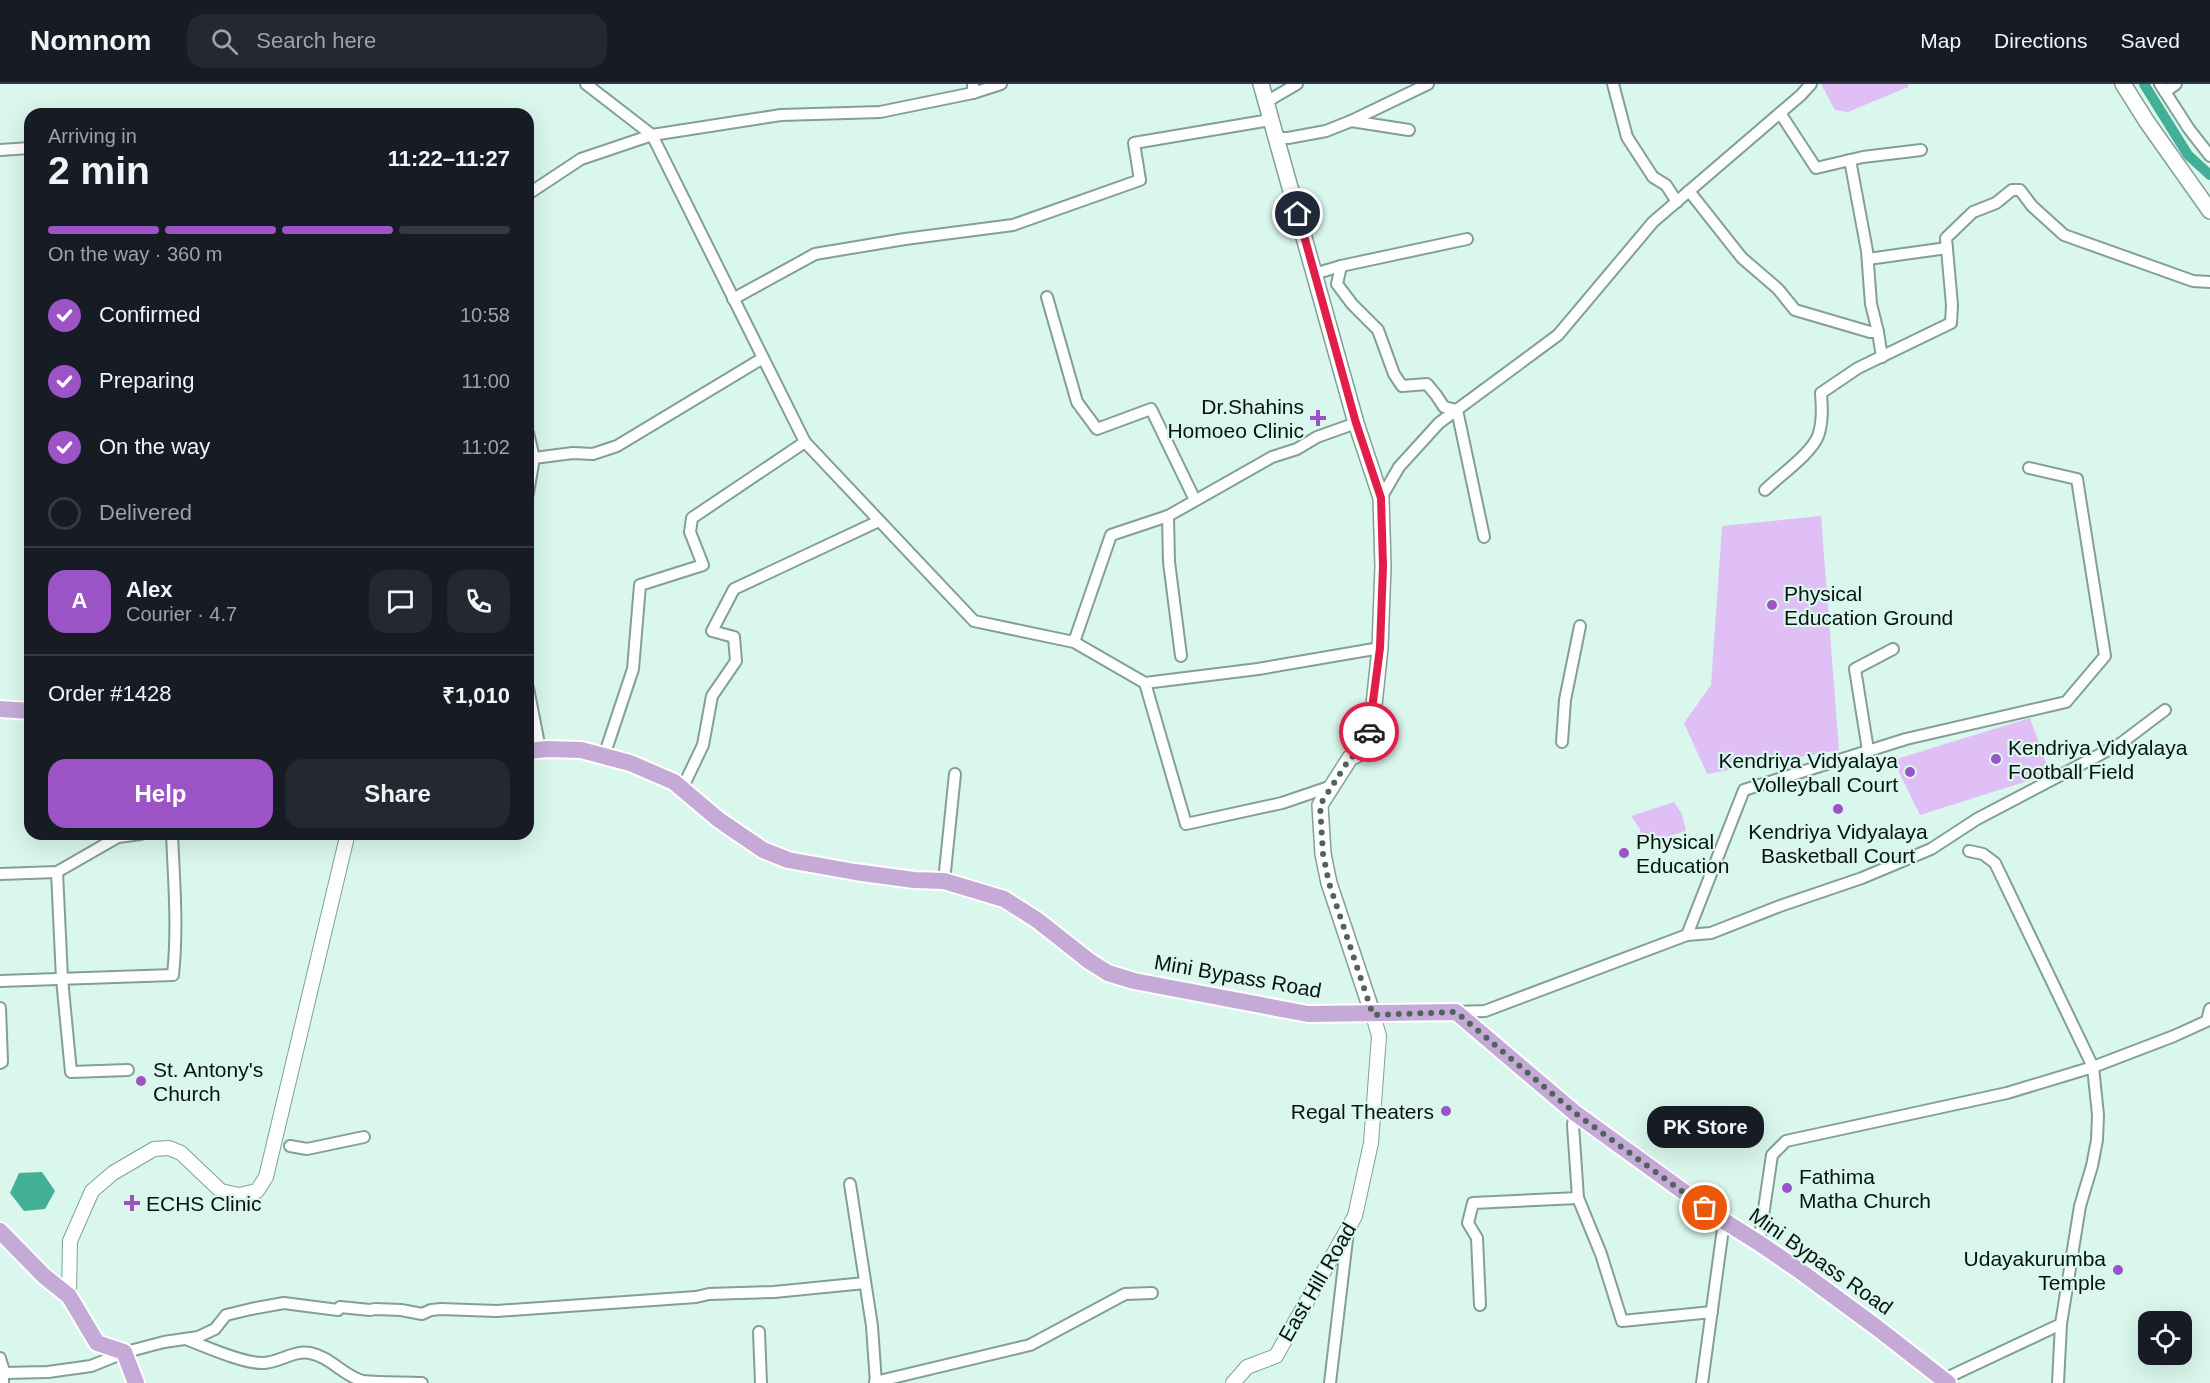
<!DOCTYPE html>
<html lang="en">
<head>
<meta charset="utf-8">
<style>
  :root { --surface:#171b24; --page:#242831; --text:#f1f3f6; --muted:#9ea1a6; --line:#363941; --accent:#9b53c6 }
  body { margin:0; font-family:Arial,sans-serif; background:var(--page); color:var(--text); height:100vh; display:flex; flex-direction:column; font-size:22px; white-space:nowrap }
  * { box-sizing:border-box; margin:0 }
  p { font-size:20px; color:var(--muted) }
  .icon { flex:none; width:33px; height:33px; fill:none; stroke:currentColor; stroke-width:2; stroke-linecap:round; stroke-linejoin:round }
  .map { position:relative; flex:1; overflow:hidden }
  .details { position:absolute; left:24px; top:24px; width:510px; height:732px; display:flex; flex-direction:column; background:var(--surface); border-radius:18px; box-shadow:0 6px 24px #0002 }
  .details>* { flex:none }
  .tools { position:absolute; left:2138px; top:1227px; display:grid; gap:12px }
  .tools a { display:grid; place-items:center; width:54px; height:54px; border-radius:12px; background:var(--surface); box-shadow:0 6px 24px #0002; font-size:30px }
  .pin { position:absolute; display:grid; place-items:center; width:51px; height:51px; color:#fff; margin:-26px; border:3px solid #fff; border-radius:50%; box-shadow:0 2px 6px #0007 }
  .courier { position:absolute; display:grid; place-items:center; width:60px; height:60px; margin:-30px; border:4px solid #e11d48; border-radius:50%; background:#fff; color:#222; box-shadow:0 2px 8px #0007 }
  .bubble { position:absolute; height:42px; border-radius:18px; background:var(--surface); box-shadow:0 6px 24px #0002; font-size:20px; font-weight:800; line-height:42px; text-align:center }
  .head em { font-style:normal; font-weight:800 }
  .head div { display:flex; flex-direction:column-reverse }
  .head { display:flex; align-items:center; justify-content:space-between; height:102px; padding:0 24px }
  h1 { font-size:39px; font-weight:800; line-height:45px }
  .bar { display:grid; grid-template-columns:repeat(4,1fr); gap:9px 6px; align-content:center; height:72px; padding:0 24px }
  .bar i { height:8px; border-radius:4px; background:var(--line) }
  .bar .selected { background:var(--accent) }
  .bar p { grid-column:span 4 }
  .line { display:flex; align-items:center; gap:15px; padding:0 24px; border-top:2px solid var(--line) }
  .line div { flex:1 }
  .round { display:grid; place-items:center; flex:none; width:63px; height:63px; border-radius:18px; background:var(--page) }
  ol { padding:0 24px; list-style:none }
  li { display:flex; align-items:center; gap:18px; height:66px }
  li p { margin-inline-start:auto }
  li .icon { padding:6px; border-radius:50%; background:var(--accent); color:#fff; stroke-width:4 }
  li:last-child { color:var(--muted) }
  li i { width:33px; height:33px; border:3px solid var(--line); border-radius:50% }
  .cta { display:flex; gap:12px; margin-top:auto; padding:12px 24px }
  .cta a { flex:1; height:69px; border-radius:18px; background:var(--accent); color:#fff; font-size:24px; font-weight:800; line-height:69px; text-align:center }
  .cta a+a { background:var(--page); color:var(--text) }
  header { display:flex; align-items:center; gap:36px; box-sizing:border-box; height:84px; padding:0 30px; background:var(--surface); border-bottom:2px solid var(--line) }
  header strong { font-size:28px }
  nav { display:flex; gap:33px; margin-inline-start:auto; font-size:21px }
  .search { width:420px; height:54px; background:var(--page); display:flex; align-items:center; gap:15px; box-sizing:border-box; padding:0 21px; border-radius:18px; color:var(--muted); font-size:22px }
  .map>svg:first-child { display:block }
  .green { fill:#dfbff6 }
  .water { fill:#42b096 }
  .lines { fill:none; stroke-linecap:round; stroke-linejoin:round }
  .canal { stroke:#42b096; stroke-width:10 }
  .minor-casing { stroke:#839f96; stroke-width:14 }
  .tertiary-casing { stroke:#839f96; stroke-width:16 }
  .secondary-casing { stroke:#839f96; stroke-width:18 }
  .primary-casing { stroke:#fff; stroke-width:20 }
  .minor { stroke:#fff; stroke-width:10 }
  .tertiary { stroke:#fff; stroke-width:14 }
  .secondary { stroke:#fff; stroke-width:15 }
  .primary { stroke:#c5aad7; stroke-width:16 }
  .done { stroke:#51635d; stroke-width:6; stroke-dasharray:0 10.8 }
  .route { stroke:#e11d48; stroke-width:8 }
  .poi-dot { fill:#9b53c6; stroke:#d9f7ed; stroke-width:2 }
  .labels { text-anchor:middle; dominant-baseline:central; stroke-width:4.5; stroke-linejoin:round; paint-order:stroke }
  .poi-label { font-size:21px; fill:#081310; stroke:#d9f7ed; text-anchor:start }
  .street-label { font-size:21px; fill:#081310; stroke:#d9f7ed }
</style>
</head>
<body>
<header>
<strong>Nomnom</strong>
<div class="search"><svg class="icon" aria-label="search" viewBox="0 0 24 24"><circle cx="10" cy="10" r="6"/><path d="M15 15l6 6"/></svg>Search here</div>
<nav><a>Map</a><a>Directions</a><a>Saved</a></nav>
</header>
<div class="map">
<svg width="2210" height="1299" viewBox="0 0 2210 1299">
  <rect width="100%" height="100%" fill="#d9f7ed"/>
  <g class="green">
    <path d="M1821 0H1908V3L1848 28 1835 26Z"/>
    <path d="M1821 432 1839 666 1707 690 1684 639 1711 601 1722 442Z"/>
    <path d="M2030 634 2050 690 1920 731 1893 676Z"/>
    <path d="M1674 718 1682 730 1686 747 1642 760 1640 745 1631 732Z"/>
  </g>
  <path class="water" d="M42 1088 55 1107 45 1125 24 1127 10 1109 19 1089Z"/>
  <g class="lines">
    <path class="canal" d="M2144 0 2188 71 2210 91"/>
    <defs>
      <g id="minor">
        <path d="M586 0 652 51 805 358 974 537 1074 558 1145 599 1258 585 1380 564"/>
        <path d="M1613 0 1627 53 1653 93 1666 101 1677 118"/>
        <path d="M2160 0 2189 45 2210 72"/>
        <path d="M2165 8 2176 0"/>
        <path d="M973 9 1001 0"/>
        <path d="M1266 18 1297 0"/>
        <path d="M1780 29 1816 84 1863 73 1921 66"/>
        <path d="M1351 37 1428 0"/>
        <path d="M1277 54H1288L1326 47 1351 37 1409 46"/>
        <path d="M0 66 30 64"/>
        <path d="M1850 76 1867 167 1871 220 1878 248 1882 273"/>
        <path d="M1689 107 1742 174 1778 205 1795 226 1870 248H1878"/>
        <path d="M528 110 581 75 652 51 781 31 880 28 973 9V0"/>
        <path d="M1868 175 1947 164"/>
        <path d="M1341 182 1337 200 1352 220 1378 246 1394 290 1402 302 1427 300 1436 311 1444 323 1457 326 1484 453"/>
        <path d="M1314 190 1341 182 1467 155"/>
        <path d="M1047 213 1077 318 1097 345 1151 325 1195 416"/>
        <path d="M733 215 815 170 905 155 1013 141 1140 96 1134 59 1270 36"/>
        <path d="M528 349 534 374 528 409"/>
        <path d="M534 374 573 369 593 370 617 362 763 274"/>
        <path d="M1765 406C1779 392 1811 370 1818 352 1823 338 1822 323 1821 309L1858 284 1951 239 1952 221 1946 154 1973 128 1996 119 2012 106H2020L2032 122 2064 151 2193 197 2210 198"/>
        <path d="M1381 414 1399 383 1439 339 1558 251 1653 138 1801 11 1811 0"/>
        <path d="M1074 558 1111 451 1168 432"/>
        <path d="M1181 572 1169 478 1168 432 1272 373 1297 365 1317 353 1356 339"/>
        <path d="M1145 599 1186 740 1282 719 1332 702"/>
        <path d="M528 604 540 665"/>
        <path d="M1562 658 1565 616 1580 542"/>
        <path d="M1868 666 1855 585 1893 565"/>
        <path d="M604 672 633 585 640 501 703 481 690 448 692 434 805 358"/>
        <path d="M682 705 703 661 712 612 736 577 734 553 712 547 734 505 879 437"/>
        <path d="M1969 767 1983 770 1995 779 2093 983 2174 952 2207 937 2210 925"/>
        <path d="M57 788 62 895 71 988 128 986"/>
        <path d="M0 790 57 788 118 753 141 750"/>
        <path d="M944 797 955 690"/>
        <path d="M1687 851 1711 849 1780 822 1862 794 1931 765 1977 735 2120 660 2165 626"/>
        <path d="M0 897 173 891C178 844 174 797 172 750"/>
        <path d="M0 924 2 978 0 979"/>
        <path d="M1456 928 1485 927 1687 851 1744 706 1906 655 2066 618 2105 572 2077 395 2029 384"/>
        <path d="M290 1062 307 1065 364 1053"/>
        <path d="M850 1100 872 1242 876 1299"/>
        <path d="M1578 1114 1601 1170 1622 1237 1712 1228"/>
        <path d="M1759 1159 1772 1071 1786 1057 2007 1009 2093 983 2098 1031 2097 1056 2092 1082 2080 1122 2061 1240 1942 1296"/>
        <path d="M1480 1221 1477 1154 1468 1139 1473 1119 1578 1114 1573 1041 1575 1029"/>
        <path d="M759 1248 761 1299"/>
        <path d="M188 1256C207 1263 242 1279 262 1279 279 1279 293 1266 310 1269 331 1273 343 1292 363 1297 382 1299 403 1298 422 1299"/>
        <path d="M0 1274 3 1284V1299"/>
        <path d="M3 1289 48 1288 91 1282 126 1268 164 1258 198 1253 215 1245 226 1231 251 1225 284 1219 338 1226 340 1223 370 1226 375 1225 401 1226 422 1230 431 1226 441 1225 497 1227 696 1213 709 1210 774 1208 865 1199"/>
        <path d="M875 1298 1030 1261 1125 1210 1152 1209"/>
        <path d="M1330 1299 1348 1147"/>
        <path d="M1702 1299 1724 1137"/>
        <path d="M2058 1299 2061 1240"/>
      </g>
      <g id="tertiary">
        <path d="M69 1212 70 1157 92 1107 113 1089 154 1065 169 1064 181 1069 221 1107 239 1111 257 1107 266 1093 346 757V750"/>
        <path d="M1233 1299 1247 1283 1276 1272 1355 1132 1371 1059 1379 952 1373 931"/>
      </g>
      <g id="secondary">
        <path d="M1261 0 1356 339 1381 414 1383 482 1380 564 1374 621 1366 666 1350 674 1320 721 1323 770 1329 799 1373 931"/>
        <path d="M2123 0 2147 38 2210 127"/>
      </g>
      <g id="primary">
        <path d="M0 625 30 627"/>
        <path d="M528 667 547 665 581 666 630 679 674 698 719 736 763 766 788 776 855 788 914 796 944 797 1004 815 1037 836 1089 877 1108 889 1134 897 1308 930 1456 928 1575 1029 1724 1137 1759 1159 1800 1187 1876 1243 1948 1299"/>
        <path d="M0 1147 44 1192 69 1212 97 1259 124 1268 136 1299"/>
      </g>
    </defs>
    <use href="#minor" class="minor-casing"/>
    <use href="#tertiary" class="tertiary-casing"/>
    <use href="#secondary" class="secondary-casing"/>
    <use href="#primary" class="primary-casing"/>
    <use href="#minor" class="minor"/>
    <use href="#tertiary" class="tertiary"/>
    <use href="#secondary" class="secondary"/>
    <use href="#primary" class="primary"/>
  </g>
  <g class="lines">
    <path class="done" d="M1369 648 1365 666 1350 674 1320 721 1323 770 1329 799 1373 931 1456 928 1575 1029 1705 1124"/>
    <path class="route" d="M1298 130 1356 339 1381 414 1383 482 1380 564 1369 648"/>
  </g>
  <g class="poi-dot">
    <path d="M1315 325h6v6h6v6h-6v6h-6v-6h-6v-6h6z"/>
    <circle cx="1772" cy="521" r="6"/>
    <circle cx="1996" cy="675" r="6"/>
    <circle cx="1910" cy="688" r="6"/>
    <circle cx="1838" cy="725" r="6"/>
    <circle cx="1624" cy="769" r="6"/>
    <circle cx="141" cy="997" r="6"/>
    <circle cx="1446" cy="1027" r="6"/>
    <circle cx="1787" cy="1104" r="6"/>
    <path d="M129 1110h6v6h6v6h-6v6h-6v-6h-6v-6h6z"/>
    <circle cx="2118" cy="1186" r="6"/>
  </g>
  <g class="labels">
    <g class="poi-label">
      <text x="1304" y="322" text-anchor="end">Dr.Shahins<tspan x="1304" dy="24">Homoeo Clinic</tspan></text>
      <text x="1784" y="509">Physical<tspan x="1784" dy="24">Education Ground</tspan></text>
      <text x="2008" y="663">Kendriya Vidyalaya<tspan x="2008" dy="24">Football Field</tspan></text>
      <text x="1898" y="676" text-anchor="end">Kendriya Vidyalaya<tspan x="1898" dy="24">Volleyball Court</tspan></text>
      <text x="1838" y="747" text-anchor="middle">Kendriya Vidyalaya<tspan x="1838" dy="24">Basketball Court</tspan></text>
      <text x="1636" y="757">Physical<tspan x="1636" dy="24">Education</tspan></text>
      <text x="153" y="985">St. Antony's<tspan x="153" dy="24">Church</tspan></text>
      <text x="1434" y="1027" text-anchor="end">Regal Theaters</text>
      <text x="1799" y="1092">Fathima<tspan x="1799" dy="24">Matha Church</tspan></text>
      <text x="146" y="1119">ECHS Clinic</text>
      <text x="2106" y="1174" text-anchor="end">Udayakurumba<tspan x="2106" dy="24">Temple</tspan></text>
    </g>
    <g class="street-label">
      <text transform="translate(1238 892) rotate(10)">Mini Bypass Road</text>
      <text transform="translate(1821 1177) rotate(35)">Mini Bypass Road</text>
      <text transform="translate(1317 1198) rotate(-60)">East Hill Road</text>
    </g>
  </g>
</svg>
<div class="tools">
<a><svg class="icon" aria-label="locate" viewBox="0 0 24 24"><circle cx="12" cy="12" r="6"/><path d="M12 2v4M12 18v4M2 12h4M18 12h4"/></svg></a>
</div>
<div class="pin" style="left:1705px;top:1124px;background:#ea580c"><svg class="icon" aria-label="bag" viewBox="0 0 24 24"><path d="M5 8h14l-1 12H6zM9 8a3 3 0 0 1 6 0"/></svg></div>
<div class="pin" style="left:1298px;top:130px;background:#1f2937"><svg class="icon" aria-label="home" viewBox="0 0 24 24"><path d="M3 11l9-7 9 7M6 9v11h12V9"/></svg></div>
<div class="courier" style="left:1369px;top:648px"><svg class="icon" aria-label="car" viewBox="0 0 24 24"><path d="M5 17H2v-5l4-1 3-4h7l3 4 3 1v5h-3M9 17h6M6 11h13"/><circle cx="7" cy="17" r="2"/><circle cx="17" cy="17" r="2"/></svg></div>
<div class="bubble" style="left:1647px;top:1022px;width:117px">PK Store</div>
<section class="details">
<div class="head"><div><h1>2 min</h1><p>Arriving in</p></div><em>11:22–11:27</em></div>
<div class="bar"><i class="selected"></i><i class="selected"></i><i class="selected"></i><i></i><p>On the way · 360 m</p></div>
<ol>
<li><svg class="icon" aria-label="check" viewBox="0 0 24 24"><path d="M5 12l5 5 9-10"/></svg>Confirmed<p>10:58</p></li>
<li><svg class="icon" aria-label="check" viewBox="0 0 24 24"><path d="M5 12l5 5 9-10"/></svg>Preparing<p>11:00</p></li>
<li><svg class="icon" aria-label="check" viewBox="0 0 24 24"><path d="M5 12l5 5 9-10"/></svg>On the way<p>11:02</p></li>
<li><i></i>Delivered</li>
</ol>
<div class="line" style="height:108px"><b class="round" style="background:var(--accent);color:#fff">A</b><div><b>Alex</b><p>Courier · 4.7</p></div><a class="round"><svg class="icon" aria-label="chat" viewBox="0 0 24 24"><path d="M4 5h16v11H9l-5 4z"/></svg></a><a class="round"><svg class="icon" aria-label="phone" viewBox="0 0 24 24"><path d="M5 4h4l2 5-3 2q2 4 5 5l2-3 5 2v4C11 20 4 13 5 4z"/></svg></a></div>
<div class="line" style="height:78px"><div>Order #1428</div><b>₹1,010</b></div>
<div class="cta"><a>Help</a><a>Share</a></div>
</section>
</div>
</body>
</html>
